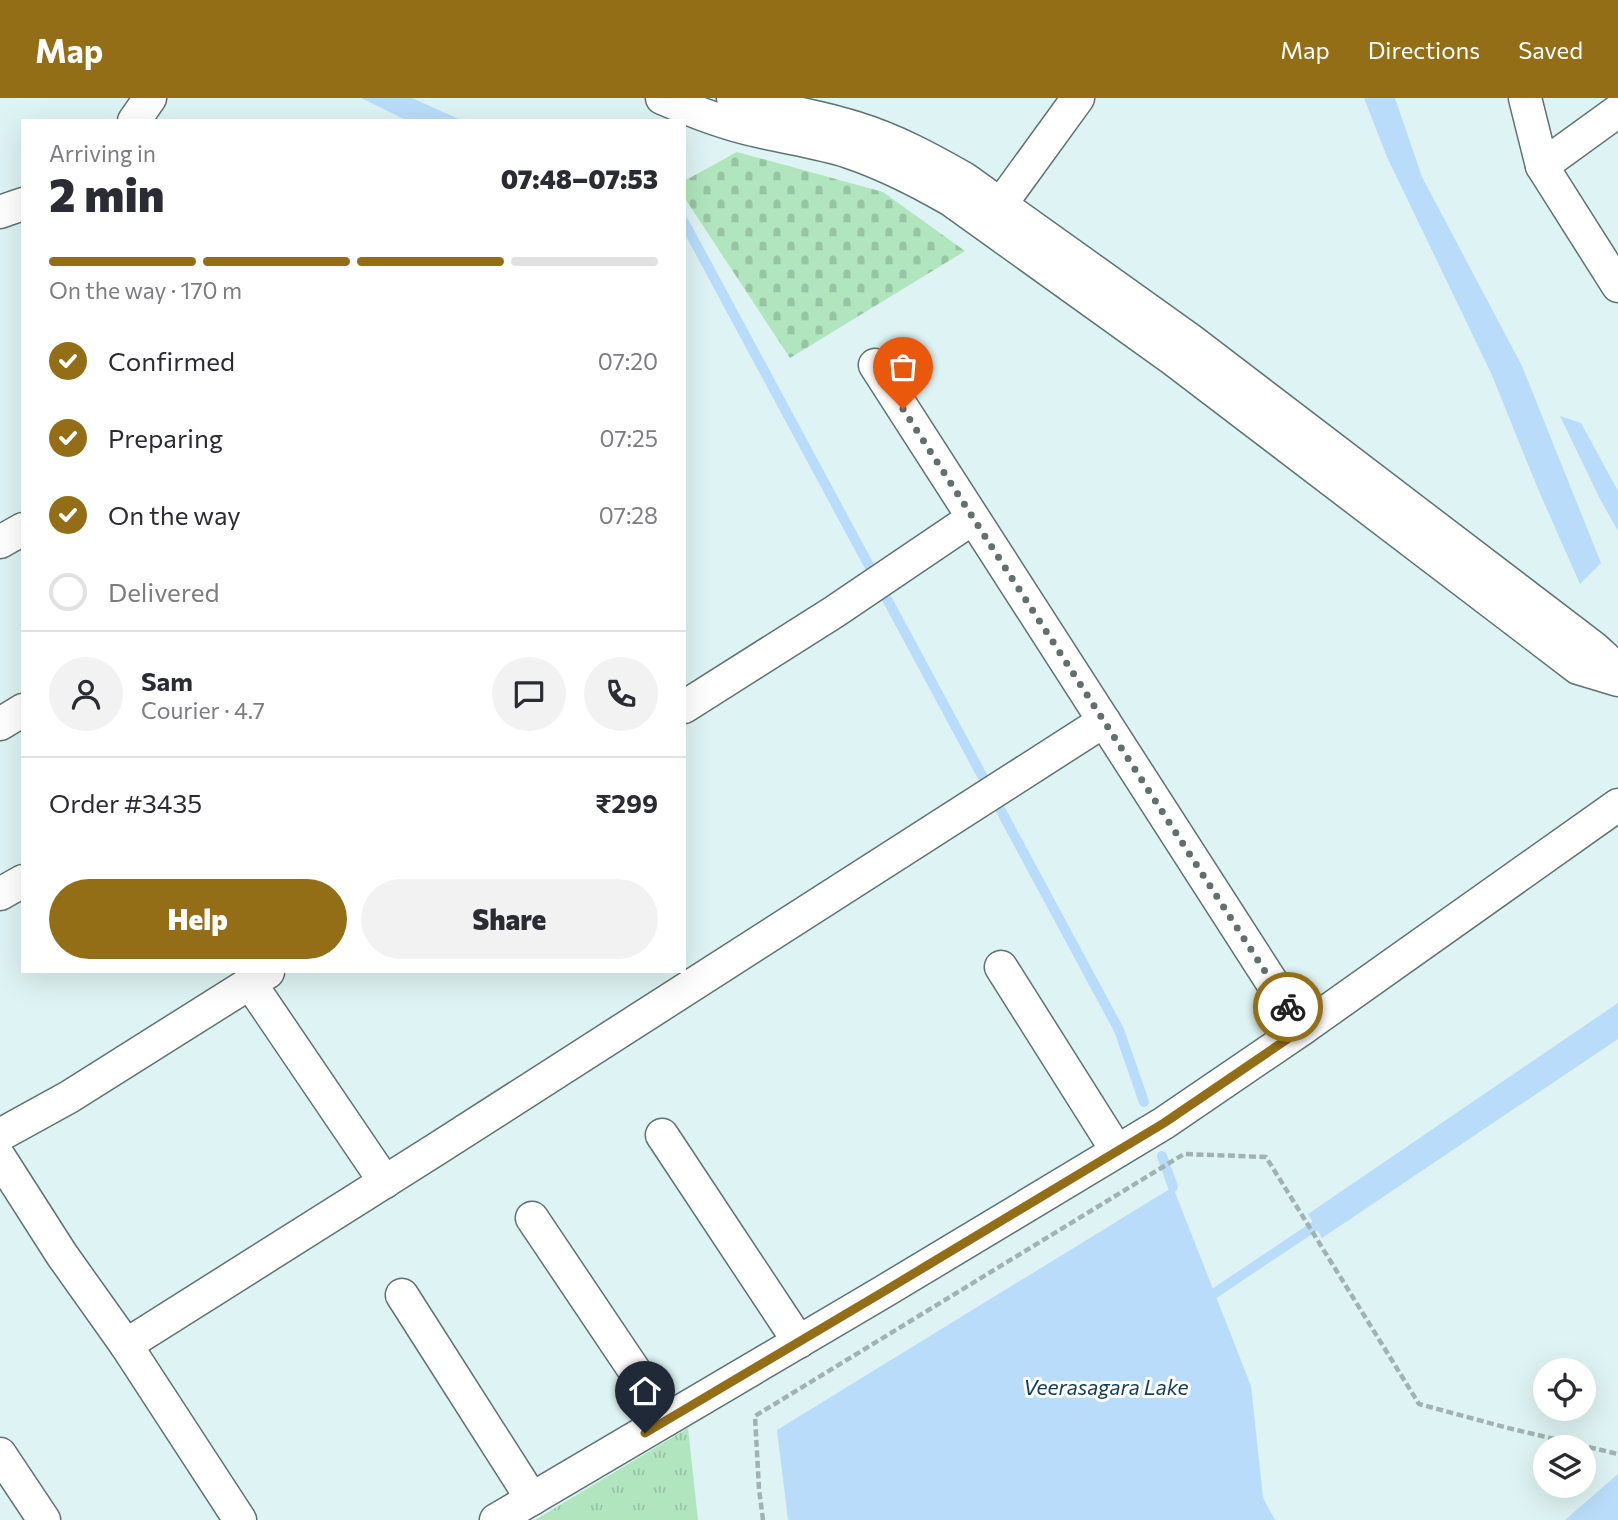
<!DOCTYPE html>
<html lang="en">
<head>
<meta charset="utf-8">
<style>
  :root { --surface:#fff; --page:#f2f2f3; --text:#2b2b33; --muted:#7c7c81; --line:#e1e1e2; --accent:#936e16 }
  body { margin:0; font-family:Commissioner,sans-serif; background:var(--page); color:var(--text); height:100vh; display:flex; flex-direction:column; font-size:26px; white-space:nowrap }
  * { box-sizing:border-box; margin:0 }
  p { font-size:23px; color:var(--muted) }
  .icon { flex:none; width:38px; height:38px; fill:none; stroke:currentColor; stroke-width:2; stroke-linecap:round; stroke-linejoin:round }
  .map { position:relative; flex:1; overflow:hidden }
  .drawer { position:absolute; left:21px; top:21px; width:665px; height:854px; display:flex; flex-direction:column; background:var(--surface); border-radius:0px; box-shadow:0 7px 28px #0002 }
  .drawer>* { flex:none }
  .fabs { position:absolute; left:1533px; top:1260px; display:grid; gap:14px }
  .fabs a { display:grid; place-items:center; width:63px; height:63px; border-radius:50%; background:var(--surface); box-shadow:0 7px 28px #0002; font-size:35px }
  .pin { position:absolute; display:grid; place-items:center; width:60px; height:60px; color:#fff; margin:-72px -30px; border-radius:50% 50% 50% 0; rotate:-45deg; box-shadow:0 0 7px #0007 }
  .pin .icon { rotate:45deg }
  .courier { position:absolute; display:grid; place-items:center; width:70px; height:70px; margin:-35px; border:5px solid #936e16; border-radius:50%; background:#fff; color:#222; box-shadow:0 2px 9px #0007 }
  .overview em { font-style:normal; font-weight:800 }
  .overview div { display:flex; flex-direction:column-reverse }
  .overview { display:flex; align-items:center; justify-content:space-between; height:119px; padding:0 28px }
  h1 { font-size:46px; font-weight:800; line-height:52px }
  .bar { display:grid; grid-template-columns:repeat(4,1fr); gap:10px 7px; align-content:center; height:84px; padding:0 28px }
  .bar i { height:9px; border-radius:5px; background:var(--line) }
  .bar .on { background:var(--accent) }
  .bar p { grid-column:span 4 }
  .line { display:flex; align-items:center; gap:18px; padding:0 28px; border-top:2px solid var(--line) }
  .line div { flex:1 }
  .round { display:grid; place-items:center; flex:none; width:74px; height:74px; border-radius:37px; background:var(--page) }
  ol { padding:0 28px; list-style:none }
  li { display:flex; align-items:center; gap:21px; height:77px }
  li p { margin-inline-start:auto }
  li .icon { padding:7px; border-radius:50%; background:var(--accent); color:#fff; stroke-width:4 }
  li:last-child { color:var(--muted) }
  li i { width:38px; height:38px; border:4px solid var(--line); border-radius:50% }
  .primary-button { display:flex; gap:14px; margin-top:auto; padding:14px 28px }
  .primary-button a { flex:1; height:80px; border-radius:42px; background:var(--accent); color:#fff; font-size:28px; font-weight:800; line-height:80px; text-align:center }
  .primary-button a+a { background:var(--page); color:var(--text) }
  header { display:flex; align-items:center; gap:42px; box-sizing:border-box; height:98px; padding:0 35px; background:var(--accent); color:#fff }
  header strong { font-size:33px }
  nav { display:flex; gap:38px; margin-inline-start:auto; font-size:24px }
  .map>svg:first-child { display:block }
  .grass { fill:url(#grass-tufts) }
  .cemetery { fill:url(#cemetery-stones) }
  .water { fill:#b8dcf9 }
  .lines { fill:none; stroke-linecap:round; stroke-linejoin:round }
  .stream { stroke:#b8dcf9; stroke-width:10 }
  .minor-casing { stroke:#5f7272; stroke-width:35 }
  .path { stroke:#a1b2b2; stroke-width:4.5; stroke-dasharray:7 3.5; stroke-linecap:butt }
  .minor { stroke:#fff; stroke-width:32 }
  .done { stroke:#626f6f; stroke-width:7; stroke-dasharray:0 12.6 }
  .route { stroke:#936e16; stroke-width:9 }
  .labels { text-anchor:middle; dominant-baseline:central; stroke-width:6; stroke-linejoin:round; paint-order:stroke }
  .water-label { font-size:21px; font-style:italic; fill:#103d5d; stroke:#fff }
</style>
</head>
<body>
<header>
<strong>Map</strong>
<nav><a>Map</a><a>Directions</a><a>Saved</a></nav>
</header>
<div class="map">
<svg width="1618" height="1422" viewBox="0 0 1618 1422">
  <defs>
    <pattern id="grass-tufts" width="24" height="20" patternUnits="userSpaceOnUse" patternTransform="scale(1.75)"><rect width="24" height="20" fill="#b0e5bd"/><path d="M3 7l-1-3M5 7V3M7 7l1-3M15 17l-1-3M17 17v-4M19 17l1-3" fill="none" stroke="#97c4a2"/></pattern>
    <pattern id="cemetery-stones" width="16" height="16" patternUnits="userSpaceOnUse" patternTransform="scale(1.75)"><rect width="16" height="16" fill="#b0e5bd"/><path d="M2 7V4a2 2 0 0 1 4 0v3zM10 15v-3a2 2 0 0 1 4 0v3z" fill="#97c4a2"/></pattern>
  </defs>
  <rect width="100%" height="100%" fill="#def3f3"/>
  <path class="grass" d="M688 1330 698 1422H535Z"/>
  <path class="cemetery" d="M737 54 883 94 965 153 790 260 684 99V83Z"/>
  <g class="water">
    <path d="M361 0H412L463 23H408Z"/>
    <path d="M1364 0H1395L1422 79 1522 268 1601 465 1580 486 1538 391 1491 275 1387 59Z"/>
    <path d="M1560 318 1581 325 1618 393V433L1600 401Z"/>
    <path d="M1618 905V941L1322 1140 1308 1116Z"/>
    <path d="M1173 1089 1251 1288 1263 1400 1275 1422H788L777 1332Z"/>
    <path d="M1618 1376V1422H1565Z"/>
  </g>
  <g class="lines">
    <g class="stream">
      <path d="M684 124 1119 932 1144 1004"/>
      <path d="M1162 1058 1173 1089"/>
      <path d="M1206 1201 1324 1122"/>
    </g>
    <defs>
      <g id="minor">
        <path d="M662 0C692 13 722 25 754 32 786 40 818 44 849 54 885 66 918 83 951 102L1174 262 1578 570 1618 582"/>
        <path d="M733 0C774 12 816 17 856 30 895 42 930 61 965 81L1189 241 1594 550 1618 572"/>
        <path d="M1525 0 1542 68 1618 188"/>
        <path d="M134 23 150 0"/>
        <path d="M1542 68 1618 13"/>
        <path d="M1001 106 1078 0"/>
        <path d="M0 114 23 106"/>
        <path d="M875 267 1302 931"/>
        <path d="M0 444 23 431"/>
        <path d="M684 609 834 514 973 420"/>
        <path d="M0 626 23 612"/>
        <path d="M0 796 23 783"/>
        <path d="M1001 869 1117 1053"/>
        <path d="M268 874 250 885 385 1084"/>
        <path d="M0 1037 69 999 250 885"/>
        <path d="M662 1037 799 1244"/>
        <path d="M0 1060 62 1157 126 1247"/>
        <path d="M532 1120 667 1321"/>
        <path d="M402 1197 532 1401"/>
        <path d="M0 1356 44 1422"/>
        <path d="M240 1422 126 1247 435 1052 1104 623"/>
        <path d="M496 1422 883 1194 1164 1025 1302 931 1618 707"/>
      </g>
    </defs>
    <use href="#minor" class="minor-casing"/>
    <path class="path" d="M763 1422 759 1391 755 1318 1184 1056 1266 1059 1419 1306 1508 1330 1618 1356"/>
    <use href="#minor" class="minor"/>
  </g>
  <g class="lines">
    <path class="done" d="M903 311 1288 909"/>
    <path class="route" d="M645 1335 883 1194 1164 1025 1302 931 1288 909"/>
  </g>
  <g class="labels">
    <g class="water-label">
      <text x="1106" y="1288">Veerasagara Lake</text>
    </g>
  </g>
</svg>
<div class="fabs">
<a><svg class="icon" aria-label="locate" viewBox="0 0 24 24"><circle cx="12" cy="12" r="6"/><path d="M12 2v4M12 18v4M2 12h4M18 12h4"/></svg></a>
<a><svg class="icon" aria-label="layers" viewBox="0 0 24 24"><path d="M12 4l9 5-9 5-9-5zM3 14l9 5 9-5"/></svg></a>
</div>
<div class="pin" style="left:903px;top:311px;background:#ea580c"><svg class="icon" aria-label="bag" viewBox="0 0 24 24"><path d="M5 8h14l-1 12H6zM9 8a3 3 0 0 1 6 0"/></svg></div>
<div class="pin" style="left:645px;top:1335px;background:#1f2937"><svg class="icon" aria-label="home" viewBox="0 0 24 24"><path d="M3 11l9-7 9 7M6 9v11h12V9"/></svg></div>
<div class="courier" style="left:1288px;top:909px"><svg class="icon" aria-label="bike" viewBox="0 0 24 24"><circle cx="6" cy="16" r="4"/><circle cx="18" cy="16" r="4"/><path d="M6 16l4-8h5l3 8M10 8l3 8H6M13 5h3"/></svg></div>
<section class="drawer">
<div class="overview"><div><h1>2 min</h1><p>Arriving in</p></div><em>07:48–07:53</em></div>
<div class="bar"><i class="on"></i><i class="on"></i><i class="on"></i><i></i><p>On the way · 170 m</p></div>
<ol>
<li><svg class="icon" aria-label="check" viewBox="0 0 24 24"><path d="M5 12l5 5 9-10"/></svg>Confirmed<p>07:20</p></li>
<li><svg class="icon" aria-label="check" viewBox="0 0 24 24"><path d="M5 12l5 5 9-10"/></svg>Preparing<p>07:25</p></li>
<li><svg class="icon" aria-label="check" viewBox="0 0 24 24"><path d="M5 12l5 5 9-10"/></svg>On the way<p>07:28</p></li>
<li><i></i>Delivered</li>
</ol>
<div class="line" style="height:126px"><a class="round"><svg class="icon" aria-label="person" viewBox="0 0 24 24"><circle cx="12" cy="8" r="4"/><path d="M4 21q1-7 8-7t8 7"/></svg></a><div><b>Sam</b><p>Courier · 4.7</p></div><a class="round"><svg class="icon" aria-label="chat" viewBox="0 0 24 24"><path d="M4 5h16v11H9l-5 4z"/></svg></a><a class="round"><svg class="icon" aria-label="phone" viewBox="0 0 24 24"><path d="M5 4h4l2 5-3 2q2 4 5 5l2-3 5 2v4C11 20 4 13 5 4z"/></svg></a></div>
<div class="line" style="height:91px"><div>Order #3435</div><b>₹299</b></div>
<div class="primary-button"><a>Help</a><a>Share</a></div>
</section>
</div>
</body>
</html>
